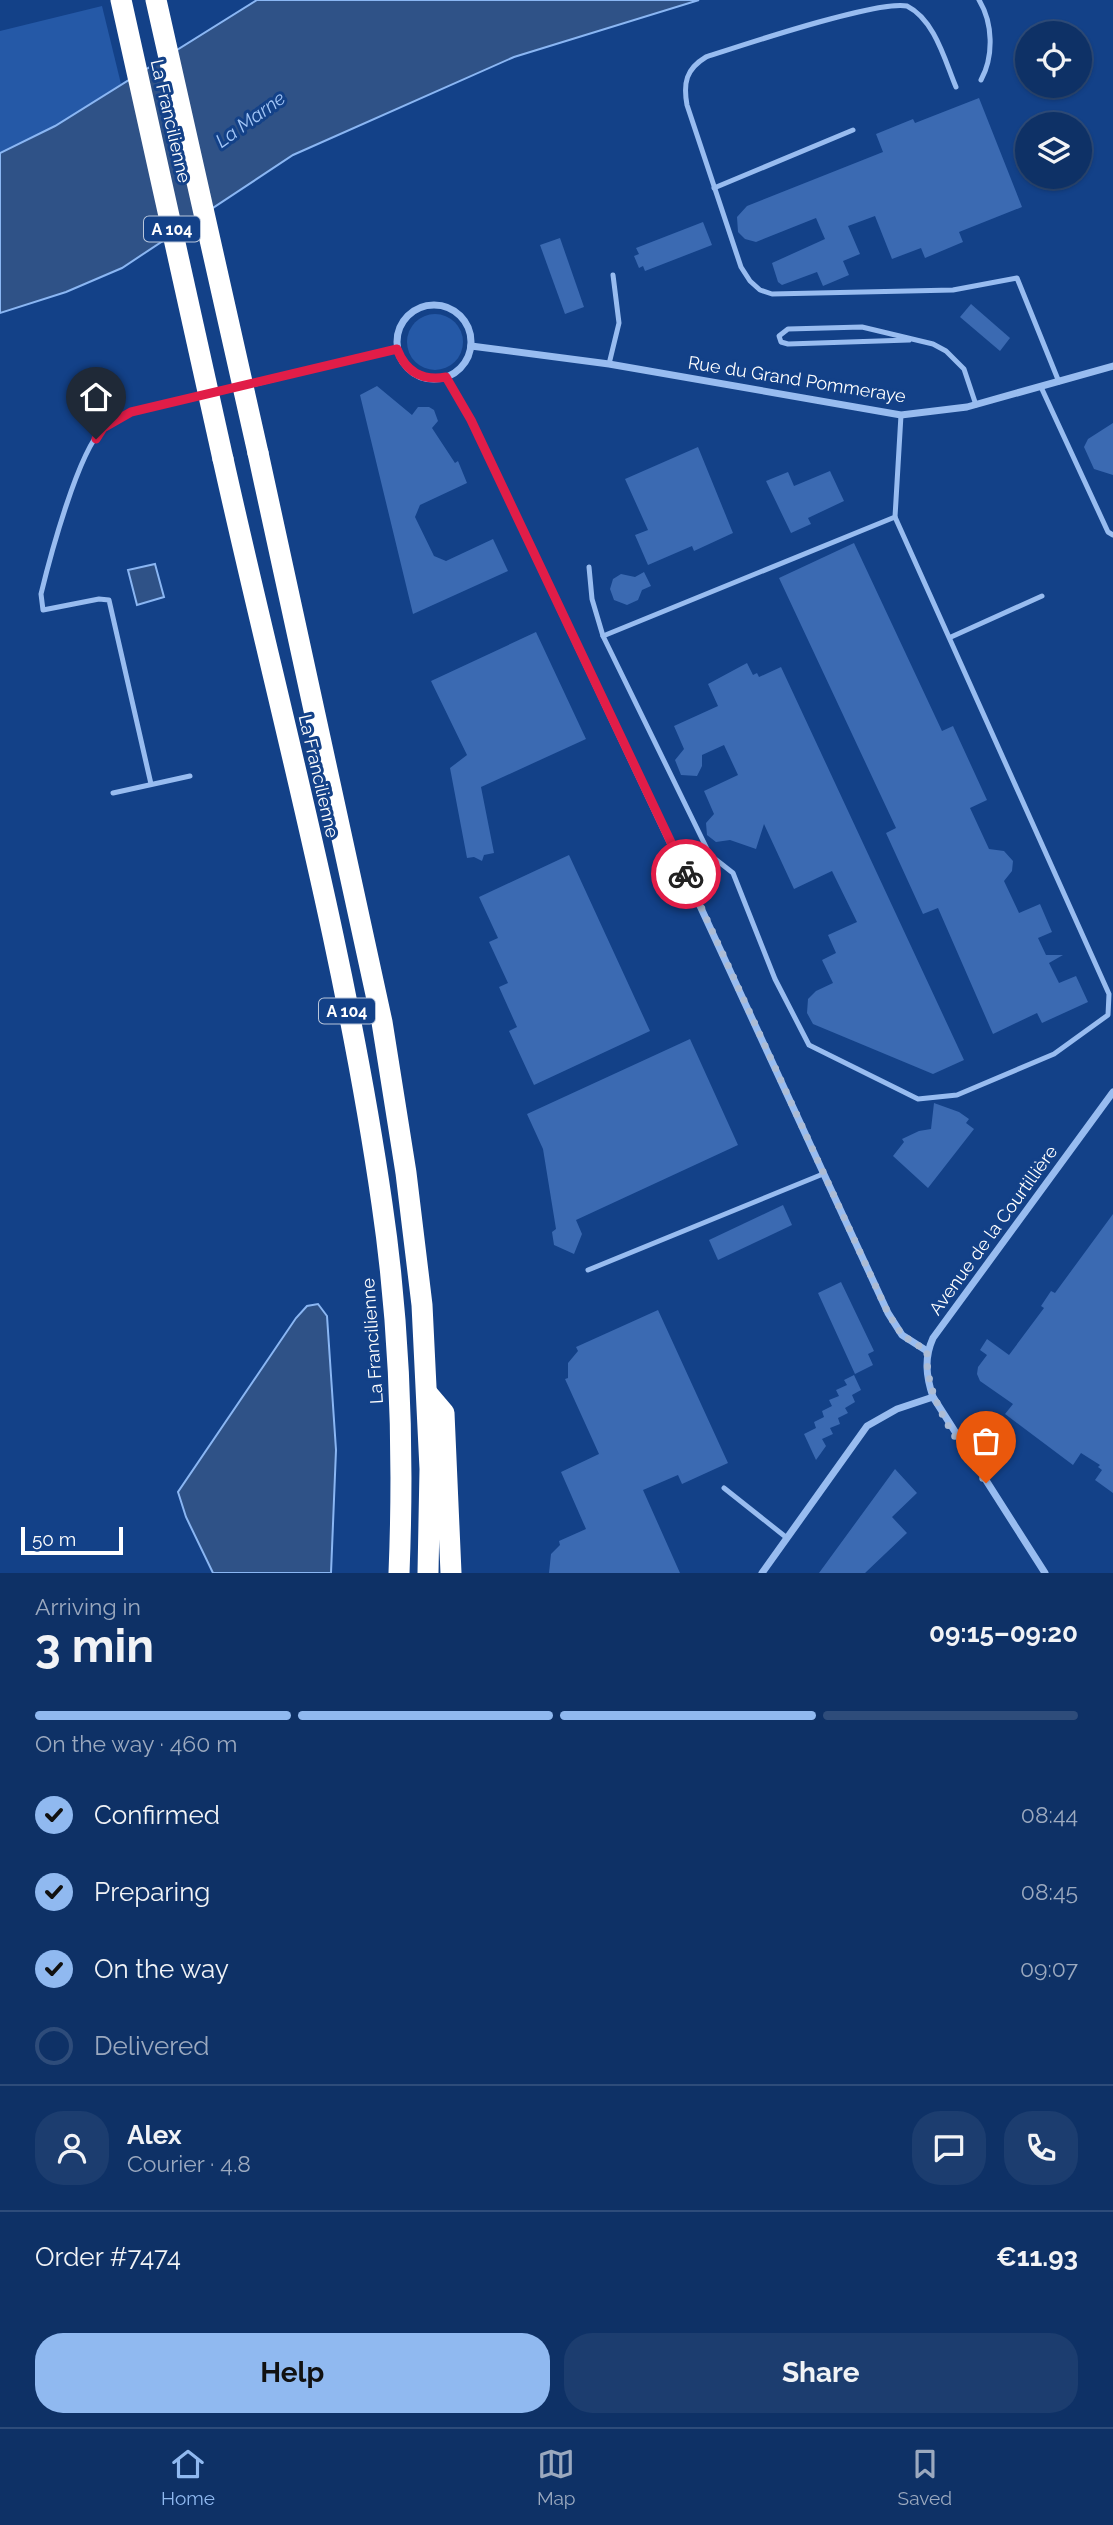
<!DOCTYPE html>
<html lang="en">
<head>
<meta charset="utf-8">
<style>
  :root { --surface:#0e3166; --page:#1c3d6f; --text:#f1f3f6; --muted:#9ba9bf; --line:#2e4c7a; --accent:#90b9f0 }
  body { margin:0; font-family:Raleway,sans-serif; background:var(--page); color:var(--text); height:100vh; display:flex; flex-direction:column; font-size:26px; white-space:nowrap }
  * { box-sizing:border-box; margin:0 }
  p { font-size:23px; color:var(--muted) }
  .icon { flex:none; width:38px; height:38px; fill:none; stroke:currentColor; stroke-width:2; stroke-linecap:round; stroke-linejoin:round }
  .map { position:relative; height:1573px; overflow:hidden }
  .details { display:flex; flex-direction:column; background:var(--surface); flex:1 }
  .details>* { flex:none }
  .fabs { position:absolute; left:1015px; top:21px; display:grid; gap:14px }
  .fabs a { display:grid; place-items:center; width:77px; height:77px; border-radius:50%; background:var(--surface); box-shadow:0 2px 5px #0004,0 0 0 2px var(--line); font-size:35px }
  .scale { position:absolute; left:21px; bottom:18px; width:102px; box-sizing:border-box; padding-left:7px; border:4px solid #fff; border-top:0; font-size:19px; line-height:24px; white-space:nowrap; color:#fff; -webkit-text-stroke:5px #134188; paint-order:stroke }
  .pin { position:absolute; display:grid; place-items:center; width:60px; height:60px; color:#fff; margin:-72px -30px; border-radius:50% 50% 50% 0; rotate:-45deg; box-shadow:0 0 7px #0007 }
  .pin .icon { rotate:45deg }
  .courier { position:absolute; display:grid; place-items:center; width:70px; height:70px; margin:-35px; border:5px solid #e11d48; border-radius:50%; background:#fff; color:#222; box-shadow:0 2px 9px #0007 }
  .summary em { font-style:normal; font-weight:700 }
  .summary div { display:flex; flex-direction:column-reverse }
  .summary { display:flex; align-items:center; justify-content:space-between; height:119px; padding:0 35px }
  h1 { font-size:46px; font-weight:700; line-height:52px }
  .bar { display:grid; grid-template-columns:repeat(4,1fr); gap:10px 7px; align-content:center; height:84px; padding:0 35px }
  .bar i { height:9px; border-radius:5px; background:var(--line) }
  .bar .active { background:var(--accent) }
  .bar p { grid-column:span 4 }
  .line { display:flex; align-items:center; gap:18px; padding:0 35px; border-top:2px solid var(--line) }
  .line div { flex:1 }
  .round { display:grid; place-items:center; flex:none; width:74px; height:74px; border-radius:28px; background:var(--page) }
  ol { padding:0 35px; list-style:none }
  li { display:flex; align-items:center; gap:21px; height:77px }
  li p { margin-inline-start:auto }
  li .icon { padding:7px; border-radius:50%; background:var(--accent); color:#111; stroke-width:4 }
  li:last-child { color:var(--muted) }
  li i { width:38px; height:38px; border:4px solid var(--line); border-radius:50% }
  .cta { display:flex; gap:14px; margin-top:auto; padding:14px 35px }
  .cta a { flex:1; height:80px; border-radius:28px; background:var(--accent); color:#111; font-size:28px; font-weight:700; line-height:80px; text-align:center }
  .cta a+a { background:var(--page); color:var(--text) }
  .menu { display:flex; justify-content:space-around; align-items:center; height:98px; border-top:2px solid var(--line); background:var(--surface); font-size:19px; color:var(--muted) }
  .menu a { display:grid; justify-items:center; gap:4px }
  .menu .active { color:var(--accent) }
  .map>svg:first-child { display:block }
  .green { fill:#2559a7 }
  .water { fill:#2f5287; stroke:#8ab6f3; stroke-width:2 }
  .building { fill:#3b6ab2 }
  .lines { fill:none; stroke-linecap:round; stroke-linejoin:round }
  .lane { stroke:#98bcf0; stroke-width:5 }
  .street { stroke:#98bcf0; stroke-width:7 }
  .highway { stroke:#fff; stroke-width:21 }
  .highway-bridge { stroke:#fff; stroke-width:21 }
  .done { stroke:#acbcd5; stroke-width:7; stroke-dasharray:0 12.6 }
  .route { stroke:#e11d48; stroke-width:9 }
  .labels { text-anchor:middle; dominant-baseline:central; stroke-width:6; stroke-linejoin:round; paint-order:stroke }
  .shield { fill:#134188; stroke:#b8c6db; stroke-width:2 }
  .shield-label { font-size:16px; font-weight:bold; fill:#fff }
  .street-label { font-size:18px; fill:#fff; stroke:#134188 }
  .water-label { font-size:19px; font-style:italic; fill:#a3c6f7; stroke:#134188 }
</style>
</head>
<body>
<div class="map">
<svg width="1113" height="1573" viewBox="0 0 1113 1573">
  <rect width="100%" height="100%" fill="#134188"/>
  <g class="green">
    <path d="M102 6 121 84 55 126 0 153V31Z"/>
    <circle cx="435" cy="342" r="28"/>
  </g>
  <g class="water">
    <path d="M257 0H699L514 57 293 155 122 268 66 292 0 313V153L55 126Z"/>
    <path d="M155 564 164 597 137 605 128 570Z"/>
    <path d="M318 1304 327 1316 336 1450 331 1573H213L186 1517 178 1492 296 1318 307 1306Z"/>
  </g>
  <g class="building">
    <path d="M979 98 1022 207 959 232 963 242 925 258 921 248 892 259 875 216 848 226 860 254 843 261 849 275 823 286 817 272 782 285 778 282 772 263 825 239 816 218 756 242 745 239 738 232 737 217 747 206 883 152 876 134 913 119 915 123Z"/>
    <path d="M703 222 712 245 645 271 643 266 639 268 634 256 639 254 636 248Z"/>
    <path d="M560 238 584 307 565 314 540 245Z"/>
    <path d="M971 304 1010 338 1000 351 960 317Z"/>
    <path d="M377 386 412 415 418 407H429L434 410 438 421 432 428 455 463 458 461 467 483 420 505 415 517 434 556 446 561 493 539 508 571 413 614 360 395Z"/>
    <path d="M1113 423V475L1094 469 1084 447 1088 439Z"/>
    <path d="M698 447 733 533 694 551 692 546 648 565 635 535 648 530 625 479Z"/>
    <path d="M830 471 844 501 808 518 811 524 791 533 766 481 788 472 794 486Z"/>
    <path d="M854 543 942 731 953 726 987 800 970 808 989 849 1004 851 1013 861 1012 871 1004 881 1019 913 1040 904 1052 932 1038 938 1046 955H1063L1049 963 1059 983 1076 976 1088 1002 1042 1023 1037 1013 993 1034 938 908 923 914 886 833 896 828 779 578Z"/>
    <path d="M644 572 651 586 642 590 638 600 627 605 614 600 610 589 613 579 621 574 635 577Z"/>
    <path d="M536 632 586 739 481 787 494 853 484 855 482 861 474 857 467 858 450 768 467 755 431 681Z"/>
    <path d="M747 663 753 675 757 673 759 677 781 667 964 1060 933 1074 813 1024 807 1013 808 999 816 991 833 983 822 960 836 953 828 935 857 922 832 871 794 889 764 824 756 849 730 840 716 842 707 835 706 823 714 814 704 791 738 775 724 745 702 755V766L697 776 681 775 675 760 684 749 674 726 718 706 708 684Z"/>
    <path d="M569 855 650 1031 534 1085 509 1031 517 1027 499 987 508 983 489 942 498 938 479 897Z"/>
    <path d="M690 1039 738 1145 576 1220 582 1234 574 1254 554 1245 552 1232 556 1229 543 1149 527 1114Z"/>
    <path d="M934 1103 959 1112 969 1119 966 1123 974 1129 928 1188 893 1156 904 1142 902 1139 919 1131 931 1129Z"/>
    <path d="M783 1205 792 1225 718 1260 709 1240Z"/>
    <path d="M1113 1214V1493L1095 1480 1102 1470 1098 1467 1100 1465 1081 1453 1073 1465 1005 1414 1013 1404 980 1381 977 1374 978 1367 987 1355 980 1350 987 1339 1009 1355 1044 1308 1041 1306 1051 1291 1055 1293Z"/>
    <path d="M841 1282 874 1351 868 1354 873 1365 855 1374 818 1293Z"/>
    <path d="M658 1310 728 1463 682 1484 678 1475 643 1490 680 1573H549L551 1554 560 1545 559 1541 586 1529 561 1472 599 1454 565 1379 568 1378V1363L578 1351 576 1347Z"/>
    <path d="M854 1375 861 1390 852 1395 855 1402 845 1408 848 1413 838 1418 840 1424 830 1428 833 1434 822 1439 826 1446 816 1460 804 1434 816 1428 814 1422 824 1417 822 1411 832 1406 829 1400 839 1396 836 1390 847 1385 844 1380Z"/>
    <path d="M895 1469 917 1493 892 1517 907 1533 865 1573H819Z"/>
  </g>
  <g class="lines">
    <g class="lane">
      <path d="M979 0C993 23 994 56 981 80"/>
      <path d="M956 87C945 61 935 20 907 6 877 0 743 45 706 57 686 69 683 83 687 105L741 267 750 281 760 290 772 294 953 290 1017 278 1059 382"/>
      <path d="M714 188 853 130"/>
      <path d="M909 340 788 344 781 342 779 336 788 329 862 327 933 344 946 351 964 369 976 405"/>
      <path d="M609 364 619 323 613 275"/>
      <path d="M248 386 397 349"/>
      <path d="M1041 387 1108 532 1113 535"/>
      <path d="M214 393 238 388"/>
      <path d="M589 567 592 599 603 636 710 855 733 873 775 979 809 1045 918 1099 957 1095 1054 1054 1108 1015 1109 994 895 517"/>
      <path d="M603 636 895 517 901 415"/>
      <path d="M951 637 1042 596"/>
      <path d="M151 784 109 600 99 599 43 610 41 594C50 557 78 452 103 428 127 405 173 403 204 396"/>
      <path d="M113 793 190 776"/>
      <path d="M588 1270 823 1174"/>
      <path d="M724 1488 787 1538"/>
    </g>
    <g class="street">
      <circle cx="434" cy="342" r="37"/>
      <path d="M471 346 609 364 901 415 967 407 1113 366"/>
      <path d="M446 377 471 420 701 908 888 1313 902 1335 927 1351"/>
      <path d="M762 1573 867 1426 897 1409 933 1397"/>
      <path d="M1045 1573 933 1397C926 1376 924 1358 933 1338L1113 1092"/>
    </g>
    <g class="highway">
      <path d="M258 453 382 1022 406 1173 422 1305 430 1469 428 1573"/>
      <path d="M223 459C278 706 346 953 382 1204 400 1326 404 1450 399 1573"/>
      <path d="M427 1393 444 1413 451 1573"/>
    </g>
    <g class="highway-bridge">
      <path d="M121 0 223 459"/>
      <path d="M156 0 258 453"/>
    </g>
  </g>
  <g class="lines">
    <path class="done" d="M686 874 888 1313 902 1335 927 1351C925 1402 959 1442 986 1483"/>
    <path class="route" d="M96 439 103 428 131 412 397 349C406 372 422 381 446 377L471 420 686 874"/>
  </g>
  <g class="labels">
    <g class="shield">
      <rect x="144" y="216.5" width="56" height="25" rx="5"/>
      <rect x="319" y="998.5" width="56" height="25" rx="5"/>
    </g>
    <g class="shield-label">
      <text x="172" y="229">A 104</text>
      <text x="347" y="1011">A 104</text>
    </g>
    <g class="street-label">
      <text transform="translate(171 121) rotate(77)">La Francilienne</text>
      <text transform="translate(797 379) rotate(9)">Rue du Grand Pommeraye</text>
      <text transform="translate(319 776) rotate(77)">La Francilienne</text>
      <text transform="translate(993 1230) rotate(-54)">Avenue de la Courtillière</text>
      <text transform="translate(372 1341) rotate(-94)">La Francilienne</text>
    </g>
    <g class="water-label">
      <text transform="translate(250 119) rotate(-36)">La Marne</text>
    </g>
  </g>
</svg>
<div class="fabs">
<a><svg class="icon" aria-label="locate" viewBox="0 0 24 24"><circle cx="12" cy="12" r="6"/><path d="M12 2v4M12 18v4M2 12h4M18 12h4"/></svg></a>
<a><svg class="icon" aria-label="layers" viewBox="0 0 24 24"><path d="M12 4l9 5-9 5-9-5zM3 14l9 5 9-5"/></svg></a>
</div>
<div class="scale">50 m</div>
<div class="pin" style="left:986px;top:1483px;background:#ea580c"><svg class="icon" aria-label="bag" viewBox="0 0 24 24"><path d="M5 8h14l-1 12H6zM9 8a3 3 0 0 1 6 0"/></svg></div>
<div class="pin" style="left:96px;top:439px;background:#1f2937"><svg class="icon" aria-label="home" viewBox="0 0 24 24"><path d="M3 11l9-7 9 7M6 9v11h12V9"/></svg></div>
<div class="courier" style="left:686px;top:874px"><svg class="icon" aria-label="bike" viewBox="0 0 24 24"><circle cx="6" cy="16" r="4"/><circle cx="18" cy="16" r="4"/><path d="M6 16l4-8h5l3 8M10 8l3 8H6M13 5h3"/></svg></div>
</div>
<section class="details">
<div class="summary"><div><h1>3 min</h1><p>Arriving in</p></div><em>09:15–09:20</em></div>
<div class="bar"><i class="active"></i><i class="active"></i><i class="active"></i><i></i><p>On the way · 460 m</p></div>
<ol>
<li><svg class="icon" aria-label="check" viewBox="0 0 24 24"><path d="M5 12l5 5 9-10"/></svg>Confirmed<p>08:44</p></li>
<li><svg class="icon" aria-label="check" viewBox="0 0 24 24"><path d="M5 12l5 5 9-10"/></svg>Preparing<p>08:45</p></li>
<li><svg class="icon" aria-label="check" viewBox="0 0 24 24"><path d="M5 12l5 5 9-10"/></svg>On the way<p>09:07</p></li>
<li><i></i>Delivered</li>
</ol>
<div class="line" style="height:126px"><a class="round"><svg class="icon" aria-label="person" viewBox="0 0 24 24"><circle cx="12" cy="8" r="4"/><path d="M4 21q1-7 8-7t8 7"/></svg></a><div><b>Alex</b><p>Courier · 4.8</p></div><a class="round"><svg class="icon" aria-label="chat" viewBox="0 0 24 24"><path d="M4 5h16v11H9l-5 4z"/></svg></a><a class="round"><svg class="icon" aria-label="phone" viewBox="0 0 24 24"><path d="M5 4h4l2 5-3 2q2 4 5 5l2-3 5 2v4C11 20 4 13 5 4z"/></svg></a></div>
<div class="line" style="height:91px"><div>Order #7474</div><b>€11.93</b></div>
<div class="cta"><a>Help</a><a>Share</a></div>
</section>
<nav class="menu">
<a class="active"><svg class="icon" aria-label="home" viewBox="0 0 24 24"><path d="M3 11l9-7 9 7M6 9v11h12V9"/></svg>Home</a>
<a><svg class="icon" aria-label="map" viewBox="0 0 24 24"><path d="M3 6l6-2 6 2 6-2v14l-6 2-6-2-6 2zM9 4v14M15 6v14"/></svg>Map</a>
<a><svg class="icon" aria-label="saved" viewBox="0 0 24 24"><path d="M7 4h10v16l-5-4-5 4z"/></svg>Saved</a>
</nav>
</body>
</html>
